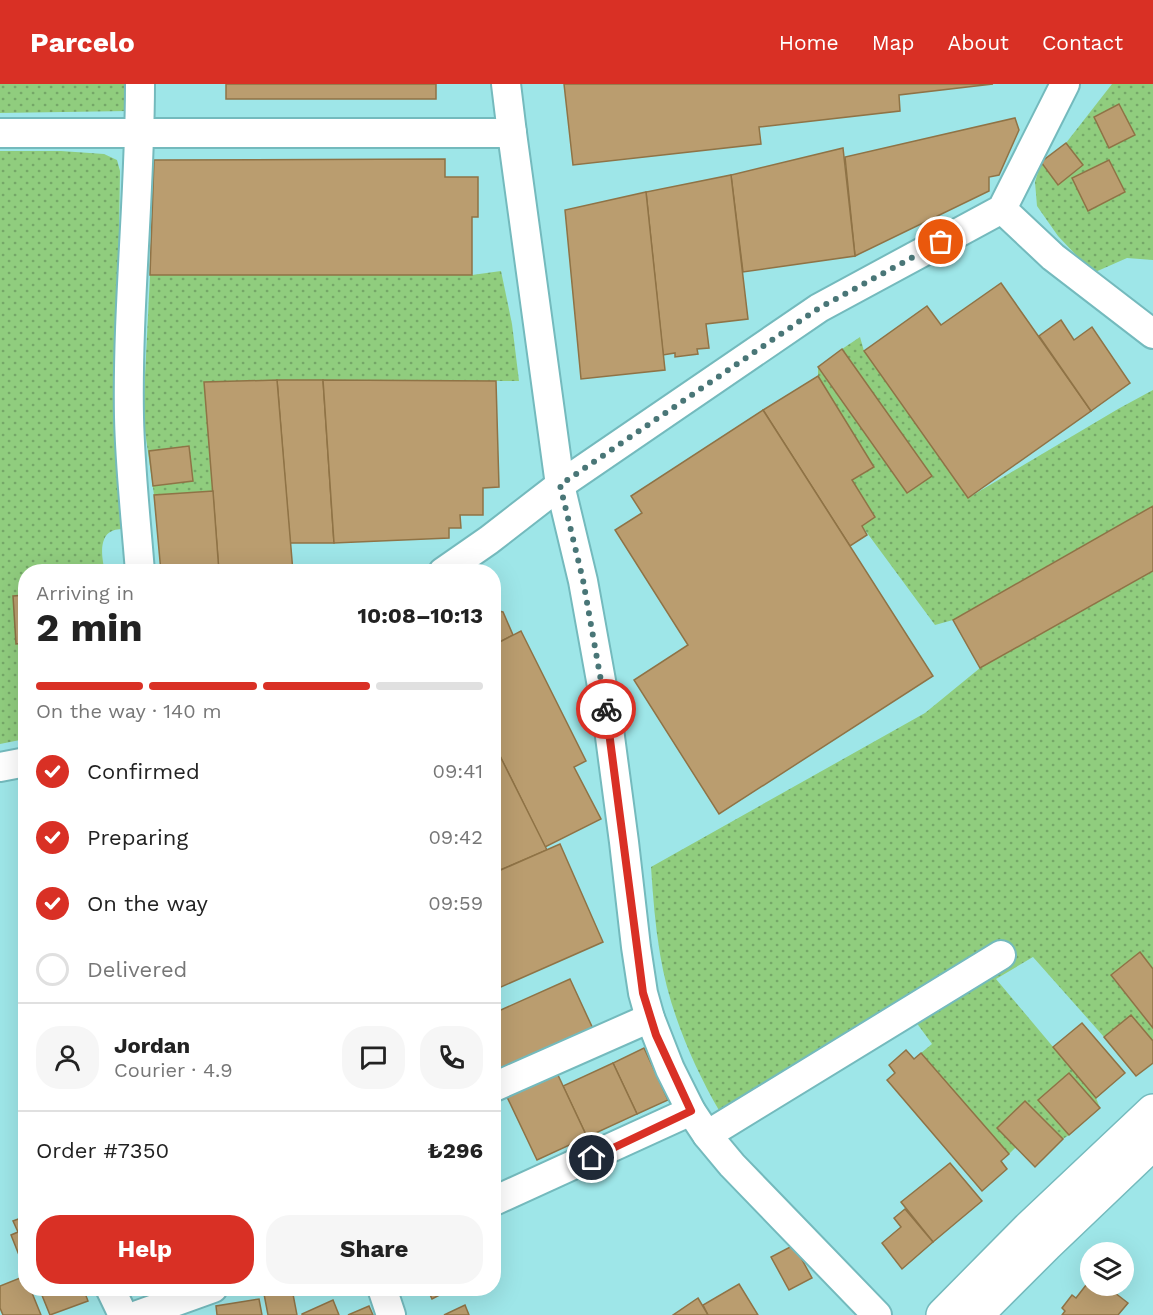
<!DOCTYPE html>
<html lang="en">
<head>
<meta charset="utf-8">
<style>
  :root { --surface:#fff; --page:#f6f6f6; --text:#222; --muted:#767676; --line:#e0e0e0; --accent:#d93025 }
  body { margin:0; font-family:"Work Sans",sans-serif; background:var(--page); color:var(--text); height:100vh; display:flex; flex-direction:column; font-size:22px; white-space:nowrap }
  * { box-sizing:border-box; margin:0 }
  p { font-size:20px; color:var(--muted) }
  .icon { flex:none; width:33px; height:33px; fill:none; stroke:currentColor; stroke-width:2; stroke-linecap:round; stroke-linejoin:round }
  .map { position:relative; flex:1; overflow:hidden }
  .sheet { position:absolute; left:18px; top:480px; width:483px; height:732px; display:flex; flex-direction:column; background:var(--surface); border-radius:24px; box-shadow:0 6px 24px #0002 }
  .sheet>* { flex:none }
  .tools { position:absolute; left:1080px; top:1158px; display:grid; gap:12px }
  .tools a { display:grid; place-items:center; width:54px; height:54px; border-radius:50%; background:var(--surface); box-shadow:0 6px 24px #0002; font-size:30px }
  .pin { position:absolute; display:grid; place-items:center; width:51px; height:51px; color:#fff; margin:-26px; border:3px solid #fff; border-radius:50%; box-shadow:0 2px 6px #0007 }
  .courier { position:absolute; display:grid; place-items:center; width:60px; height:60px; margin:-30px; border:4px solid #d93025; border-radius:50%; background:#fff; color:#222; box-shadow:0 2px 8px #0007 }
  .summary em { font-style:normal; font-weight:700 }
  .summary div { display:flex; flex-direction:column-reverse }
  .summary { display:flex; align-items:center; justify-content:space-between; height:102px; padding:0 18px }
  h1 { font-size:39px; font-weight:700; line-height:45px }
  .bar { display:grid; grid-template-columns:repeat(4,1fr); gap:9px 6px; align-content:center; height:72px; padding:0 18px }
  .bar i { height:8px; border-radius:4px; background:var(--line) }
  .bar .current { background:var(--accent) }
  .bar p { grid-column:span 4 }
  .line { display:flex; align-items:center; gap:15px; padding:0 18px; border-top:2px solid var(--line) }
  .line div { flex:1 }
  .round { display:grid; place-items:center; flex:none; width:63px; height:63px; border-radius:24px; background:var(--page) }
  ol { padding:0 18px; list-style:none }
  li { display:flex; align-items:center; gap:18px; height:66px }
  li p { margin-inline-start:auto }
  li .icon { padding:6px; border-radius:50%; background:var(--accent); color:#fff; stroke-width:4 }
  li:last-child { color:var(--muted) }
  li i { width:33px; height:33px; border:3px solid var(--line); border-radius:50% }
  .cta { display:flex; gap:12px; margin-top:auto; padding:12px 18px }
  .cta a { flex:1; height:69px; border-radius:24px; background:var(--accent); color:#fff; font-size:24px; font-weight:700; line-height:69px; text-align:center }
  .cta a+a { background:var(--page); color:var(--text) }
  header { display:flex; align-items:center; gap:36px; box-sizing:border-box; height:84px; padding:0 30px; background:var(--accent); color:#fff }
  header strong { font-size:28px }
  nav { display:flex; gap:33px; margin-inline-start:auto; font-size:21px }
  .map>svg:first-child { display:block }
  .grass { fill:url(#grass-dots) }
  .building { fill:#ba9d6f; stroke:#8f7346; stroke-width:1.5 }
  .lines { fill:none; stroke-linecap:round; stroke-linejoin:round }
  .minor-casing { stroke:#74babd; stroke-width:32 }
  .major-casing { stroke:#74babd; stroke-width:36 }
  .minor { stroke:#fff; stroke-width:28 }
  .major { stroke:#fff; stroke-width:33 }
  .done { stroke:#497677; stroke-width:6; stroke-dasharray:0 10.8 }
  .route { stroke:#d93025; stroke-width:8 }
</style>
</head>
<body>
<header>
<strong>Parcelo</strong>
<nav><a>Home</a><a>Map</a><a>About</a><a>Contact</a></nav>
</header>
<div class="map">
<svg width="1153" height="1231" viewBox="0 0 1153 1231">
  <defs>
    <pattern id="grass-dots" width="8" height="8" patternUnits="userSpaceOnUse" patternTransform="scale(1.5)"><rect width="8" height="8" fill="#90cd7e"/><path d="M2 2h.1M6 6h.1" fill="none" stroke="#75a768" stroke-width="1.8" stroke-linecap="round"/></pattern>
  </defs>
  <rect width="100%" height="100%" fill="#9ee6e8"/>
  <g class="grass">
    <path d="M0 0H128V27L0 29Z"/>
    <path d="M1112 0H1153V176L1127 174 1093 189 1058 152 1037 122 1035 98 1041 78 1066 59Z"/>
    <path d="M0 67H61L104 70 117 76 120 87 117 280 127 445C122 445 116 445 112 447 98 453 102 476 105 487L26 488 25 655 0 660Z"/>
    <path d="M501 187 512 240 519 297 277 296 204 298 213 407 154 411 143 333 150 191H472Z"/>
    <path d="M860 253 864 267 968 414 1118 325 1153 306V422L953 536 935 541 862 442 875 433 852 396 873 383 818 292V283L907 409 931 392 842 265Z"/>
    <path d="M1153 487V885L1140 869 1111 892 1153 944V957L1131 931 1104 953 1033 873 996 895 1096 1014 1100 1024 1069 989 1039 1015 1069 1051 1063 1055 1025 1017 997 1044 1016 1063 1009 1070 921 969 932 960 913 934 720 1028C692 980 669 925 660 870 655 841 653 812 651 783L925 629 980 584Z"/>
  </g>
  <g class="building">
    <rect x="226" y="0" width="210" height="15"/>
    <path d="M564 0H993L899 11 900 27 759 43 761 60 573 81Z"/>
    <path d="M1119 20 1135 51 1109 64 1094 33Z"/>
    <path d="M1015 34 1019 46 999 91 989 93V107L855 172 845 73Z"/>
    <path d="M1066 59 1083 81 1058 101 1041 78Z"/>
    <path d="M843 64 855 172 743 188 731 91Z"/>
    <path d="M445 75V93H478V133H472V191H150L154 76Z"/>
    <path d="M1109 76 1125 108 1088 127 1072 94Z"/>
    <path d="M731 91 748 235 706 240 709 264 697 265 698 270 675 273V269L663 271 646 108Z"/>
    <path d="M646 108 665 286 581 295 565 126Z"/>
    <path d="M1001 199 1091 327 968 414 864 267 927 222 941 241Z"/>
    <path d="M1061 236 1074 256 1092 243 1130 299 1091 327 1039 252Z"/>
    <path d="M842 265 932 392 907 409 818 283Z"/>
    <path d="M818 292 874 383 852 396 875 433 862 442 867 451 850 462 763 326Z"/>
    <path d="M277 296H323L334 459H290Z"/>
    <path d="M277 296 293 488H219L204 298Z"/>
    <path d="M323 296 496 297 499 403 483 404V431H460L461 444H449V454L334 459Z"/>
    <path d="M763 326 933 592 719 730 634 596 688 561 615 446 642 429 631 412Z"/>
    <path d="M189 362 193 397 153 402 149 367Z"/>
    <path d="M213 407 219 488H161L154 411Z"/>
    <path d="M1153 422V487L980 584 953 536Z"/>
    <path d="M26 511V559L16 560 13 512Z"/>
    <path d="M494 526 503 528 513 551 494 561Z"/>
    <path d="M521 547 586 677 574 683 601 735 545 763 494 660V561Z"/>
    <path d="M494 660 547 766 500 786 494 772Z"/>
    <path d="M560 760 603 858 494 906V789Z"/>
    <path d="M494 772 500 786 494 789Z"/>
    <path d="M1140 868 1153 885V944L1111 891Z"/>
    <path d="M570 895 594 947 494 993V929Z"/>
    <path d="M1131 931 1153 957V979L1136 992 1104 953Z"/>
    <path d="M1082 939 1125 989 1096 1014 1053 963Z"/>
    <path d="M644 964 668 1016 637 1030 613 979Z"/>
    <path d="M906 966 914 975 921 969 1009 1070 1001 1077 1007 1085 982 1107 887 996 895 989 889 981Z"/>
    <path d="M613 979 637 1030 587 1053 563 1002Z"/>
    <path d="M557 989 587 1053 537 1076 507 1013Z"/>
    <path d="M1069 989 1100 1024 1069 1051 1038 1016Z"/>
    <path d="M1025 1017 1063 1055 1035 1083 997 1044Z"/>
    <path d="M950 1079 982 1117 933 1158 901 1118Z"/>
    <path d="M905 1125 933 1158 902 1185 882 1159 901 1143 894 1134Z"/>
    <path d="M26 1132V1168L19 1171 11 1151 18 1148 13 1137Z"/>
    <path d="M794 1161 812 1194 789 1206 771 1173Z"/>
    <path d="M25 1192 26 1204H30L41 1231H3L0 1224V1202Z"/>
    <path d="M1090 1196V1202H1106L1128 1219 1118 1231H1062L1065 1227 1062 1224 1072 1211 1076 1214Z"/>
    <path d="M739 1200 758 1231H708L703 1221Z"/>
    <path d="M39 1204H83L88 1217 50 1231Z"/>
    <path d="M427 1204H453L432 1215Z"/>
    <path d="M292 1205 297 1231H268L264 1210Z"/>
    <path d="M698 1214 708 1231H673Z"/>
    <path d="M259 1215 262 1231H217L216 1222Z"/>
    <path d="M333 1216 339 1231H302V1230Z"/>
    <path d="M465 1221 469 1231H444Z"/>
    <path d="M369 1222 373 1231H348Z"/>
  </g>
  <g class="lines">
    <defs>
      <g id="minor">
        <path d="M140 0C140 111 127 222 129 333 130 384 136 436 140 488"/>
        <path d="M506 0 512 49 560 401 583 497 607 630 624 758 636 863 643 909 650 934 670 985 691 1027 707 1051 732 1081 877 1231"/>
        <path d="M0 49H512"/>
        <path d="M1002 125 1053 173 1153 250"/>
        <path d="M443 488 489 456 560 401 819 224 1002 125 1065 0"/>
        <path d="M0 683 26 678"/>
        <path d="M494 1003 650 934"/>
        <path d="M707 1051 1001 871"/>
        <path d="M494 1117 691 1027"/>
        <path d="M110 1204 123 1231"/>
        <path d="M382 1204 391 1231"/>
        <path d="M138 1231 213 1204"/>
      </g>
      <g id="major">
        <path d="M943 1231 1029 1144 1153 1027"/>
        <path d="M976 1231 1046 1161 1153 1059"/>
      </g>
    </defs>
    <use href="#minor" class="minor-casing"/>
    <use href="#major" class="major-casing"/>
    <use href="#minor" class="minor"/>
    <use href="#major" class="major"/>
  </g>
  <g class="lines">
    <path class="done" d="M606 625 583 496 560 401 819 224 941 158"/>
    <path class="route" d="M592 1074 691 1027 656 951 643 909 606 625"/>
  </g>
</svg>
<div class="tools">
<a><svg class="icon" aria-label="layers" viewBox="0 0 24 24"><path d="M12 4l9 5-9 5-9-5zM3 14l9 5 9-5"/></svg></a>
</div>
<div class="pin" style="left:941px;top:158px;background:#ea580c"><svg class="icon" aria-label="bag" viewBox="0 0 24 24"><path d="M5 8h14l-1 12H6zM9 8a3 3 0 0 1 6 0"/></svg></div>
<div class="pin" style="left:592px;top:1074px;background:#1f2937"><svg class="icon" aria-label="home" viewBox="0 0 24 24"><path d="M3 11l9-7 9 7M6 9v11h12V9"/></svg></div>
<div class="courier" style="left:606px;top:625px"><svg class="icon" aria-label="bike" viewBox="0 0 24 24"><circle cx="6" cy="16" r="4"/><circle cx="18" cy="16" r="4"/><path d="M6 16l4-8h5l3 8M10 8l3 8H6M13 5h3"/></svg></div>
<section class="sheet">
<div class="summary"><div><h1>2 min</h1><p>Arriving in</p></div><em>10:08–10:13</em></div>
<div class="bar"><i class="current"></i><i class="current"></i><i class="current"></i><i></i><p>On the way · 140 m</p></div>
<ol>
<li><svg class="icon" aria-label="check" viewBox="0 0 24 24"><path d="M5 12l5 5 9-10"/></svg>Confirmed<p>09:41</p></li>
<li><svg class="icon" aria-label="check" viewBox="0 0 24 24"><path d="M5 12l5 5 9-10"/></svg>Preparing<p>09:42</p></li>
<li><svg class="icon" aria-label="check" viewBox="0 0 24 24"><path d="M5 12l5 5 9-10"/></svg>On the way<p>09:59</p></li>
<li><i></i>Delivered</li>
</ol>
<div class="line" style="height:108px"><a class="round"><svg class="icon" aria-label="person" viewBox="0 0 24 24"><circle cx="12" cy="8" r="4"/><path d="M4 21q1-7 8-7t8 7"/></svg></a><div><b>Jordan</b><p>Courier · 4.9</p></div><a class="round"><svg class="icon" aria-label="chat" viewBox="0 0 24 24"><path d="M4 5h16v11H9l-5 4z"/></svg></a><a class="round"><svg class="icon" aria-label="phone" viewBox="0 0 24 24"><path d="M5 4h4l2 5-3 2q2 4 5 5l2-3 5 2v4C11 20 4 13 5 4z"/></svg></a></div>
<div class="line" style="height:78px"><div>Order #7350</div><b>₺296</b></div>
<div class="cta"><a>Help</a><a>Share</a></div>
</section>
</div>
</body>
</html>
